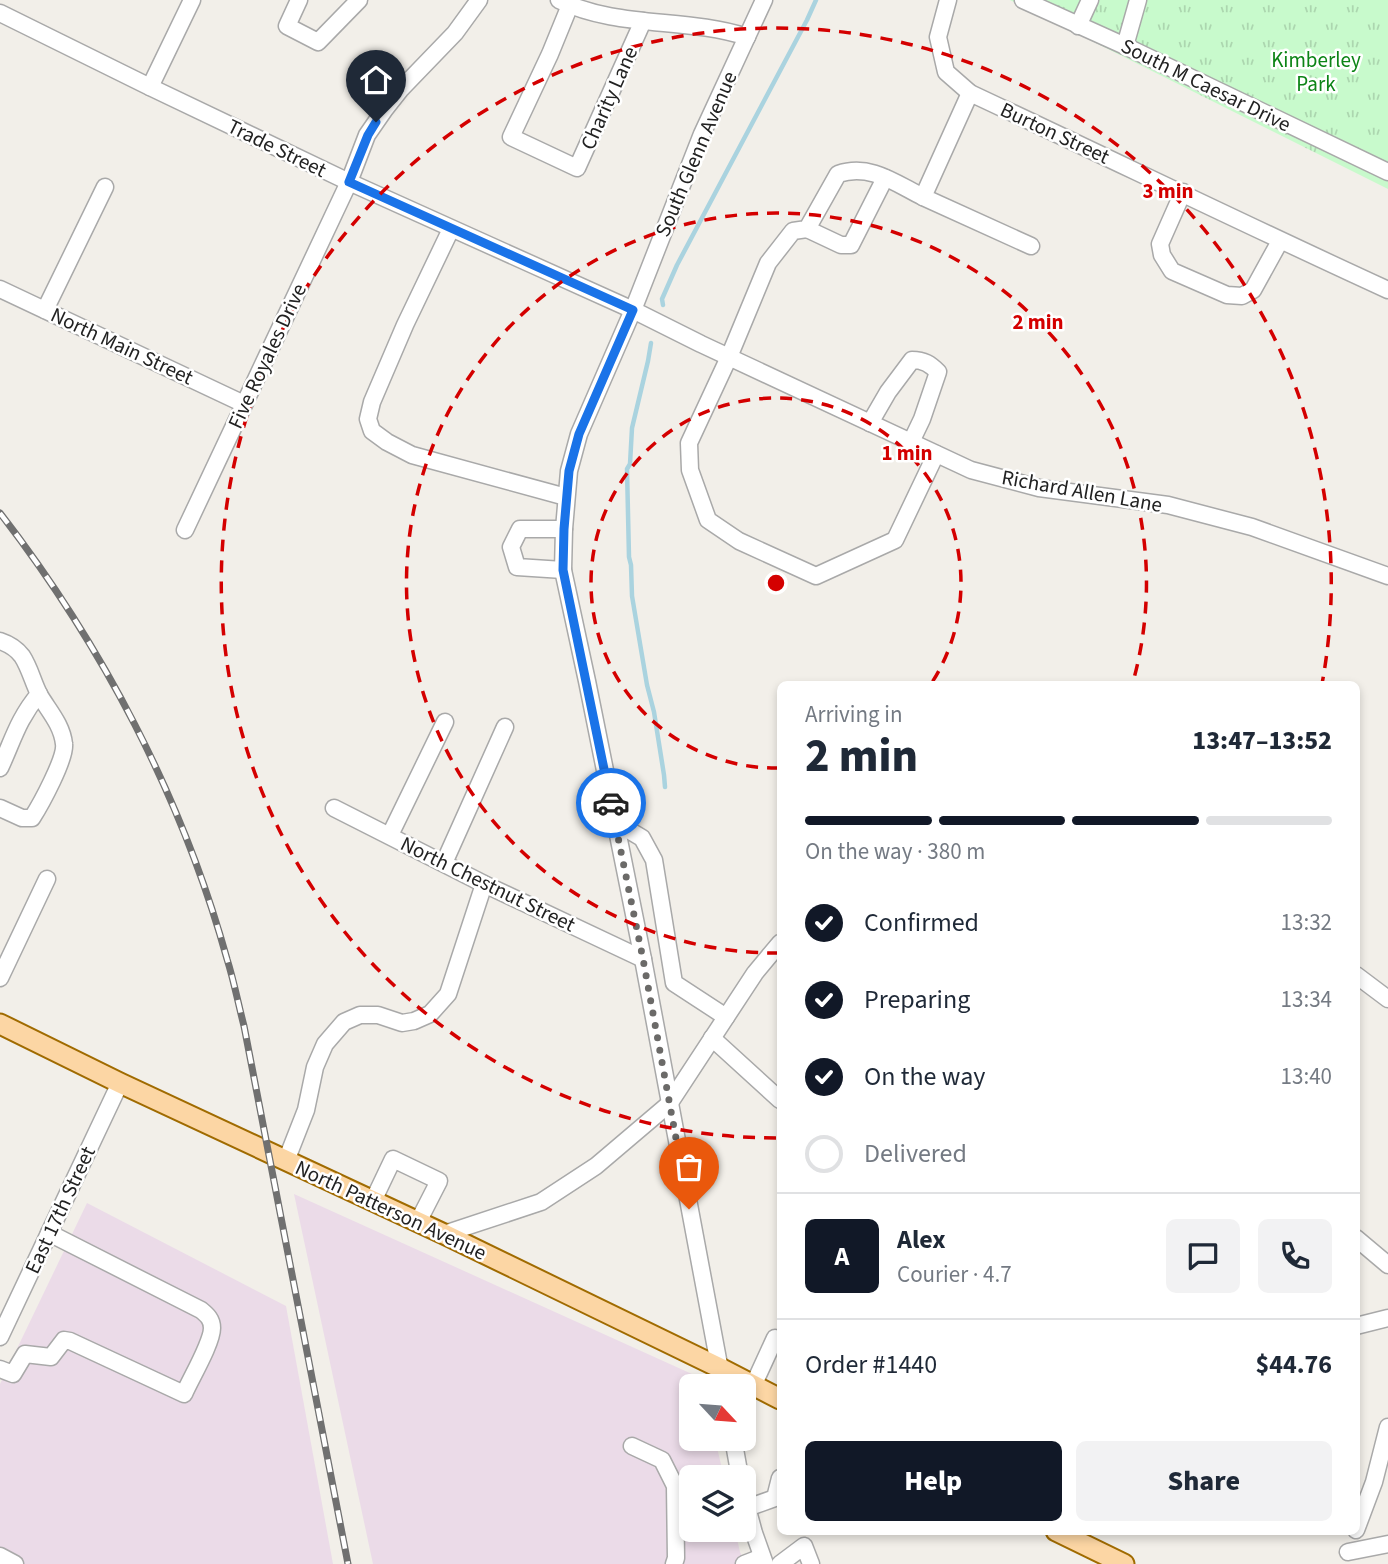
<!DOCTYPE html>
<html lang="en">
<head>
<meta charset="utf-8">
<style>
  :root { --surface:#fff; --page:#f2f2f3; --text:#1f2937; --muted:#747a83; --line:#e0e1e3; --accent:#111827 }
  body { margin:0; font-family:"Source Sans 3",sans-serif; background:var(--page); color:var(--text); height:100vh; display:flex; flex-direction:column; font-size:26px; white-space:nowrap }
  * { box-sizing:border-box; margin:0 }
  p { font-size:23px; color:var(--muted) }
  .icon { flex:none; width:38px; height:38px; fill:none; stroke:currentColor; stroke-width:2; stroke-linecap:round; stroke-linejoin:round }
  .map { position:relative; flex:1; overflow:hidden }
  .sheet { position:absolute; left:777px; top:681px; width:583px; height:854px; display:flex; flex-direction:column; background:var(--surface); border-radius:10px; box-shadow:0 4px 10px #0003 }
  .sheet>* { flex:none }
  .needle { width:46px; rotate:116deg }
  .controls { position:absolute; left:679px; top:1374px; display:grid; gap:14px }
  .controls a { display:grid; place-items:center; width:77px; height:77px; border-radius:10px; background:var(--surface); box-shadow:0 4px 10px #0003; font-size:35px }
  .pin { position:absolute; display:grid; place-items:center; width:60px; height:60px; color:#fff; margin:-72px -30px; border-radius:50% 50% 50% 0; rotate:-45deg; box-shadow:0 0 7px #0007 }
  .pin .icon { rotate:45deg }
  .courier { position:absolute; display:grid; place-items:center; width:70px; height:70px; margin:-35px; border:5px solid #1a73e8; border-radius:50%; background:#fff; color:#222; box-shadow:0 2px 9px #0007 }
  .head em { font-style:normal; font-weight:800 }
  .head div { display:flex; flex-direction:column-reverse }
  .head { display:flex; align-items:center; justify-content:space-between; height:119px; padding:0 28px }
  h1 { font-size:46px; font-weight:800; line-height:52px }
  .bar { display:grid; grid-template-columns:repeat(4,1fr); gap:10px 7px; align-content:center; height:84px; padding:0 28px }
  .bar i { height:9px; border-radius:5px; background:var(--line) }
  .bar .selected { background:var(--accent) }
  .bar p { grid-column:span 4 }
  .line { display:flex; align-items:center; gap:18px; padding:0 28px; border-top:2px solid var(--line) }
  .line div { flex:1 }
  .round { display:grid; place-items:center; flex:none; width:74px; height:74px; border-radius:10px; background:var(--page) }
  ol { padding:0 28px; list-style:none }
  li { display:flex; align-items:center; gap:21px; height:77px }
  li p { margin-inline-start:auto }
  li .icon { padding:7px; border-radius:50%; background:var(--accent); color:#fff; stroke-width:4 }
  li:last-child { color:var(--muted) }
  li i { width:38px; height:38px; border:4px solid var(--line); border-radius:50% }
  .cta { display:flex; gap:14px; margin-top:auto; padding:14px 28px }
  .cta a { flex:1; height:80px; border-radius:10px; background:var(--accent); color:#fff; font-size:28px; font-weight:800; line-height:80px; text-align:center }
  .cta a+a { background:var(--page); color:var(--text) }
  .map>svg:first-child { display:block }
  .industrial { fill:#ebdbe8 }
  .park { fill:url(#park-tufts) }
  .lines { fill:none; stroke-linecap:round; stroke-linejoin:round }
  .stream { stroke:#aad3df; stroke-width:4.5 }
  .minor-casing { stroke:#a9a9a9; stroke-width:19 }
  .major-casing { stroke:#a06b00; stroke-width:23 }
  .minor { stroke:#fff; stroke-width:16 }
  .major { stroke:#fcd6a4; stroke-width:19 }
  .rail-casing { stroke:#707070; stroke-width:7 }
  .rail { stroke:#fff; stroke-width:4.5; stroke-dasharray:13; stroke-linecap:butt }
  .done { stroke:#6b6a68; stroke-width:7; stroke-dasharray:0 12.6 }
  .route { stroke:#1a73e8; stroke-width:9 }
  .ring { fill:none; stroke:#d40000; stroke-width:3.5; stroke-dasharray:12 9 }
  .labels { text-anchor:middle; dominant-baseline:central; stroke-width:5; stroke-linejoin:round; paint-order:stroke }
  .park-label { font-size:21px; fill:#0c8416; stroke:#fff }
  .street-label { font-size:21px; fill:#222; stroke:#fff }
  .centre { fill:#d40000; stroke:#fff; stroke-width:3.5 }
  .ring-label { font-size:21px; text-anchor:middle; font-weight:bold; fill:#d40000; stroke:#fff; stroke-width:5; stroke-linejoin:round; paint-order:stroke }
</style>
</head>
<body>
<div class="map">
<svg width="1388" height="1564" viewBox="0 0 1388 1564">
  <defs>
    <pattern id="park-tufts" width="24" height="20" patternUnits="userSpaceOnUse" patternTransform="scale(1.75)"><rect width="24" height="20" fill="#c8facc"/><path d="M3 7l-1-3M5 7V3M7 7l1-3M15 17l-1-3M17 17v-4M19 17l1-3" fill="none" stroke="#acd6af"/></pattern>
  </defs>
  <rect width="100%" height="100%" fill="#f2efe9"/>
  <g class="industrial">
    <path d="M294 1194 703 1379 704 1386H691V1438L715 1439 724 1477H691V1530H735L740 1552 746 1564H373Z"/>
    <path d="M87 1203 286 1306 333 1564H0V1384Z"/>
  </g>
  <path class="park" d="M1010 0H1388V189Z"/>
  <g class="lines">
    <g class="stream">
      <path d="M663 305 662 299 677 265 807 20 816 0"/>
      <path d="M651 343 648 361 632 428 630 464 627 469 629 557 631 565 632 596 647 685 654 712 664 775 665 787"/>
    </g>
    <defs>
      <g id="minor">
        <path d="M299 0 287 26 318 42 359 0"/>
        <path d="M559 0C618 29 686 17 747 37"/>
        <path d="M948 0 938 37 946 72 970 93C1109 158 1248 226 1388 290"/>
        <path d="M1023 0 1125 46 1388 172"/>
        <path d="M570 5 550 54 511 137 577 168 643 21"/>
        <path d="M0 13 150 87 349 182 633 310 701 344 971 470 1039 488 1168 505 1252 527 1388 576"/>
        <path d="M1078 26 1090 0"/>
        <path d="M1125 46 1138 0"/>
        <path d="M150 87 192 0"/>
        <path d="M970 93 923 197 1031 246"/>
        <path d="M1183 192 1160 244 1162 255 1172 271 1227 295 1242 296 1253 290 1280 241"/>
        <path d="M923 197C895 183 870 163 838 174L807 229 793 231 768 263 729 357 689 443 690 470 708 520 739 541 816 576 895 540 936 454"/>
        <path d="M451 229 405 325 372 402 368 419 372 431 387 442 412 455 566 497"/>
        <path d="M807 229 841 245H851L885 178"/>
        <path d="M0 289 244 404"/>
        <path d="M45 310 105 187"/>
        <path d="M870 423 888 392 912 360C924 360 930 364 938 372L922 419 911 442"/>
        <path d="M185 530 349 182 367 135 385 109 400 90 455 33 479 0"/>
        <path d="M563 570 517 567 511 547 520 529H564"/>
        <path d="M0 641C9 644 16 648 22 656 30 668 33 683 40 696 49 711 62 725 64 744 66 758 41 804 32 818H22L0 808"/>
        <path d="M0 768C13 740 18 719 39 694"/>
        <path d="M334 808 484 884 643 959"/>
        <path d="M615 822 642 838 654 860 674 983 726 1017"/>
        <path d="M390 835 445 722"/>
        <path d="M444 863 505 727"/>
        <path d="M1356 975 1388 999"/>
        <path d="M0 978 47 879"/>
        <path d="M712 1038 780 1100"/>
        <path d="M286 1161 306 1110 315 1067 325 1044 344 1022 360 1015H378L402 1023 414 1021 430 1014 448 994 484 884"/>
        <path d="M373 1201 393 1159 439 1181 418 1222"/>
        <path d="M444 1234 541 1202 596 1166 669 1104 755 973 780 943"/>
        <path d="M1356 1238 1388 1265"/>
        <path d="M1356 1326 1388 1318"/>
        <path d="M0 1337 120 1083"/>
        <path d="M0 1369 13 1374 25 1354 51 1357 64 1340 70 1341 184 1394C191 1378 212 1343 212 1328 212 1319 207 1315 201 1310L49 1233"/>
        <path d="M723 1386 643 959 587 681 563 570 564 529 569 471 579 434 633 310 702 134 764 0"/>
        <path d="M753 1386 775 1338 780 1341"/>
        <path d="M733 1438 740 1477"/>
        <path d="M632 1446 662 1460 675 1486 676 1558 674 1564"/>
        <path d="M744 1496 754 1533 765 1564"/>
        <path d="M747 1508 775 1498 780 1478"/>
        <path d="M1356 1530 1374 1482 1388 1427"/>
        <path d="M1348 1552 1388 1544"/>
        <path d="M0 1556 15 1564"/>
        <path d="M744 1564 762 1557"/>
        <path d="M780 1564 804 1546 811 1564"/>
      </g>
      <g id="major">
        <path d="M0 1024 120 1083 444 1234 720 1368 780 1399"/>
        <path d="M1056 1531 1124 1564"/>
      </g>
    </defs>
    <use href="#minor" class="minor-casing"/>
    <use href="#major" class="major-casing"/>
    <use href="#minor" class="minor"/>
    <use href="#major" class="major"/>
    <defs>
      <path id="rail" d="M0 513C102 645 182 797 227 959 234 981 238 1003 244 1026L348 1564"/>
    </defs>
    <use href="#rail" class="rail-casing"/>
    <use href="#rail" class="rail"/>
  </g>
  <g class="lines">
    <path class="done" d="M611 803 643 959 689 1209"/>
    <path class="route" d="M376 122 368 135 349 182 633 310 579 434 569 471 564 529 563 570 611 803"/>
  </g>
  <g class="ring">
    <path d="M779 768A185 185 0 1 1 931 684"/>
    <path d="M779 953A370 370 0 1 1 1133 682"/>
    <path d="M776 1138A555 555 0 1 1 1322 684"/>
  </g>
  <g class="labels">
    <g class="park-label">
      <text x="1316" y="60">Kimberley<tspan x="1316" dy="24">Park</tspan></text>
    </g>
    <g class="street-label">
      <text transform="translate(1206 85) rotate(26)">South M Caesar Drive</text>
      <text transform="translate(609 98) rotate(-66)">Charity Lane</text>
      <text transform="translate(1055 133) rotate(25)">Burton Street</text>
      <text transform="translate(277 148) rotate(26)">Trade Street</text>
      <text transform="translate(696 154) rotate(-67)">South Glenn Avenue</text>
      <text transform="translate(122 346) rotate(25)">North Main Street</text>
      <text transform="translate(267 356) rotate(-65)">Five Royales Drive</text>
      <text transform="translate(1082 491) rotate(10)">Richard Allen Lane</text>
      <text transform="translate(488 884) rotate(26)">North Chestnut Street</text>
      <text transform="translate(60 1210) rotate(-65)">East 17th Street</text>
      <text transform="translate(391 1210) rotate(25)">North Patterson Avenue</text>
    </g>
  </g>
  <circle cx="776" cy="583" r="10" class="centre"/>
  <g class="ring-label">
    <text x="1168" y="198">3 min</text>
    <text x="1038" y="329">2 min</text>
    <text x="907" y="460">1 min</text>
  </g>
</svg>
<div class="controls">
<a><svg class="needle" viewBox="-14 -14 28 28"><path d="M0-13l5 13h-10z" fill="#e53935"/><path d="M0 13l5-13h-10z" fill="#747a83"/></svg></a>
<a><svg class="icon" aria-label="layers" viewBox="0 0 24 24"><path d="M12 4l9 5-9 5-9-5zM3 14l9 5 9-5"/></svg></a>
</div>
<div class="pin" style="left:689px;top:1209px;background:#ea580c"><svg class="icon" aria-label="bag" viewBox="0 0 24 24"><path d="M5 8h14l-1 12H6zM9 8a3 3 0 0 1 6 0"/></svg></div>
<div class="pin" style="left:376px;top:122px;background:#1f2937"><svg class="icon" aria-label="home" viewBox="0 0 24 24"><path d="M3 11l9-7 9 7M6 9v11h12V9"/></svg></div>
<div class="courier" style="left:611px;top:803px"><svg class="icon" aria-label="car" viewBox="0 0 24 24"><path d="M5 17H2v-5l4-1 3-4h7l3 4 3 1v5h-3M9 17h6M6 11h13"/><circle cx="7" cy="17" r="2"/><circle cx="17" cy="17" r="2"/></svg></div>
<section class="sheet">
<div class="head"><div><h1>2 min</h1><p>Arriving in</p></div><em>13:47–13:52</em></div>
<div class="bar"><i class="selected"></i><i class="selected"></i><i class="selected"></i><i></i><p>On the way · 380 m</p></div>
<ol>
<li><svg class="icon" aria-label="check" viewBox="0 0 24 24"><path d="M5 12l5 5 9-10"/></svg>Confirmed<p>13:32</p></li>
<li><svg class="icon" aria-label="check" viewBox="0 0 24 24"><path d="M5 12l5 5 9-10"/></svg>Preparing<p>13:34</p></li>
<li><svg class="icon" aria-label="check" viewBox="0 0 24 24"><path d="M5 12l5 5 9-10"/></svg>On the way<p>13:40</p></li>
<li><i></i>Delivered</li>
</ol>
<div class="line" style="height:126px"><b class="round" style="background:var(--accent);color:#fff">A</b><div><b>Alex</b><p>Courier · 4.7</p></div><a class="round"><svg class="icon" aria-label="chat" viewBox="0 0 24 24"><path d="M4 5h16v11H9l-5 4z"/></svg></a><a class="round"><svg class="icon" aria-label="phone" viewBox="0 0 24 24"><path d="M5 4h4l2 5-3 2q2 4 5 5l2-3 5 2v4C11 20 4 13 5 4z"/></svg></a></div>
<div class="line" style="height:91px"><div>Order #1440</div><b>$44.76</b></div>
<div class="cta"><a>Help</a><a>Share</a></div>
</section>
</div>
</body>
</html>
